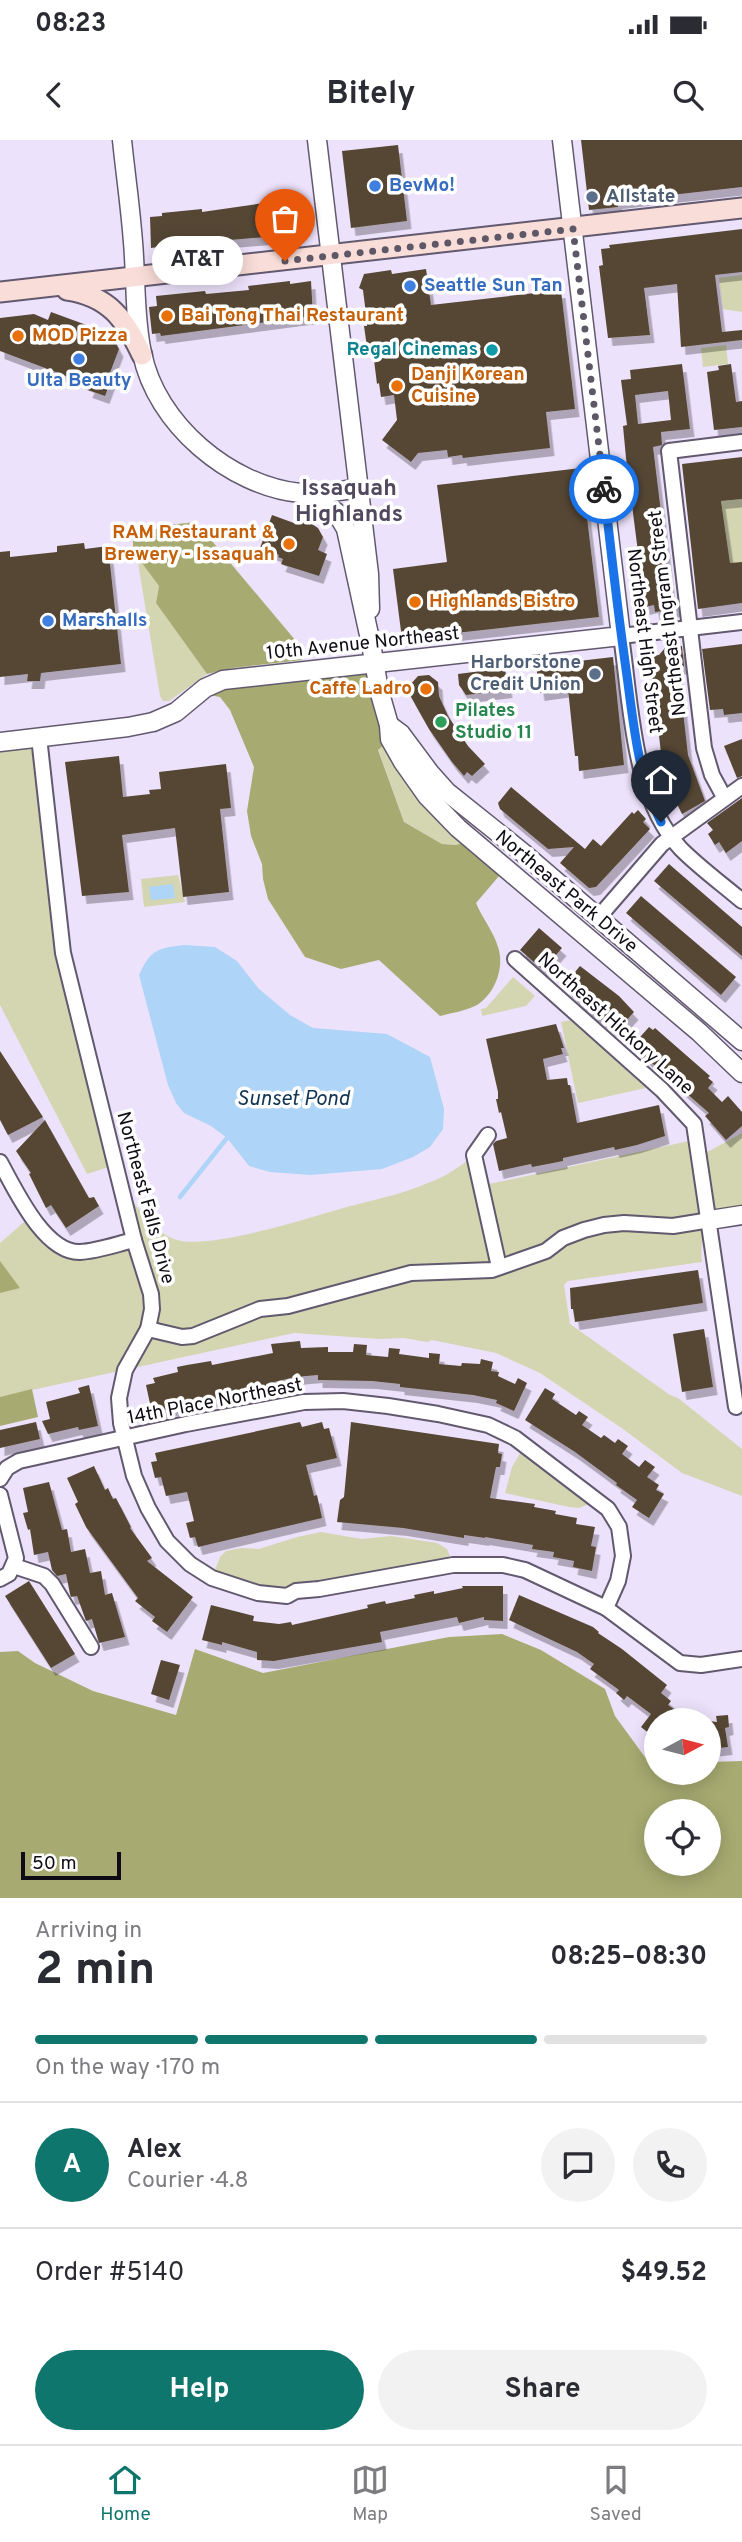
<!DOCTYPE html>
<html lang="en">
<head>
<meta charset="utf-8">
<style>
  :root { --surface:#fff; --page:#f2f2f3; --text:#2b2b33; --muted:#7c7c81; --line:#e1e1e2; --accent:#0f766e }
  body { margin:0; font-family:Overpass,sans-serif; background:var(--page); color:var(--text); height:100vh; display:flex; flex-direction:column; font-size:26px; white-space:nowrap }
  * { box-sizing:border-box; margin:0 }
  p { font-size:23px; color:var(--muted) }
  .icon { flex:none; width:38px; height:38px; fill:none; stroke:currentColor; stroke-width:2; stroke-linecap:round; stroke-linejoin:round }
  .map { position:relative; height:1758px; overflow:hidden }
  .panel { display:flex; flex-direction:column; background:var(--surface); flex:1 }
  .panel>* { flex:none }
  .needle { width:46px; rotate:83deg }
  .buttons { position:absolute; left:644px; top:1568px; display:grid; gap:14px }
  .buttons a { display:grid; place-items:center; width:77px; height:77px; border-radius:50%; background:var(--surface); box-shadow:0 4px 18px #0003; font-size:35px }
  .scale { position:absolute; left:21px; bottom:18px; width:100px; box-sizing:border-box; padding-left:7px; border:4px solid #100c15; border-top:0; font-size:19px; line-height:24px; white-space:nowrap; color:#100c15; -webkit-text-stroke:5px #fff; paint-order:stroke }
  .pin { position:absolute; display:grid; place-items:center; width:60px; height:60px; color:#fff; margin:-72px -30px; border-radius:50% 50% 50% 0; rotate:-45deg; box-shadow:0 0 7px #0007 }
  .pin .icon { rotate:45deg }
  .courier { position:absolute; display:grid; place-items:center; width:70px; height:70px; margin:-35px; border:5px solid #1a73e8; border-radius:50%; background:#fff; color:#222; box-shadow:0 2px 9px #0007 }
  .bubble { position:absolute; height:49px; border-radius:24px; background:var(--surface); box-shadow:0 4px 18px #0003; font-size:23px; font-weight:700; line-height:49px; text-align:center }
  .head em { font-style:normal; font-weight:700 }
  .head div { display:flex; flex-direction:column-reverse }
  .head { display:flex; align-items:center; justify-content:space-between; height:119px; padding:0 35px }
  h1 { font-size:46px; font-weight:700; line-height:52px }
  .bar { display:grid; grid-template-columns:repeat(4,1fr); gap:10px 7px; align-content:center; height:84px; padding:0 35px }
  .bar i { height:9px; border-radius:5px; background:var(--line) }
  .bar .active { background:var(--accent) }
  .bar p { grid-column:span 4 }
  .line { display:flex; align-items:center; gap:18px; padding:0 35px; border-top:2px solid var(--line) }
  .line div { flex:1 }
  .round { display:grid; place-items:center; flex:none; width:74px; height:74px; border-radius:37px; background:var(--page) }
  .button { display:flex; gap:14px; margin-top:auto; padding:14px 35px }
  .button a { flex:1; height:80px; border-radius:42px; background:var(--accent); color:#fff; font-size:28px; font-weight:700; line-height:80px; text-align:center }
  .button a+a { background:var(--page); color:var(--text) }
  .status { display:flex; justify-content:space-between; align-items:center; height:49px; padding:0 35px; background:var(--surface); direction:ltr }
  .status svg { height:19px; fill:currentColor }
  header { display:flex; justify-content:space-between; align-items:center; height:91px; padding:0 35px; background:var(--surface); font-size:32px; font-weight:700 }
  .tabs { display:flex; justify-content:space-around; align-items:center; height:98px; border-top:2px solid var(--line); background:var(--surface); font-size:19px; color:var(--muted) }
  .tabs a { display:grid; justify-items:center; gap:4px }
  .tabs .active { color:var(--accent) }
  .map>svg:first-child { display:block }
  .green { fill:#d3d6b1 }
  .forest { fill:#a7ab71; fill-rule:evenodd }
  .water { fill:#aed4f7 }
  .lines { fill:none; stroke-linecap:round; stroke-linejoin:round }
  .stream { stroke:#aed4f7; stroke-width:4.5 }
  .building { fill:#564735; fill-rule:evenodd; filter:url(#shadow) }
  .minor-casing { stroke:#62596e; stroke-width:18 }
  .tertiary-casing { stroke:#62596e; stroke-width:21 }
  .secondary-casing { stroke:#62596e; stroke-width:23 }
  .minor { stroke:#fff; stroke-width:14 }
  .tertiary { stroke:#fff; stroke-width:18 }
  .secondary { stroke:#f9ddd9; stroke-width:19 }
  .done { stroke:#5d5766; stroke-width:7; stroke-dasharray:0 12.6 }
  .route { stroke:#1a73e8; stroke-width:9 }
  .shop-dot { fill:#3f7fe0; stroke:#fff; stroke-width:2.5 }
  .service-dot { fill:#5c6f8a; stroke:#fff; stroke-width:2.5 }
  .food-dot { fill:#e8710a; stroke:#fff; stroke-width:2.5 }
  .culture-dot { fill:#0f9aa8; stroke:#fff; stroke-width:2.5 }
  .leisure-dot { fill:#2e9e5b; stroke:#fff; stroke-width:2.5 }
  .labels { text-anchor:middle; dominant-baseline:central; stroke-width:7; stroke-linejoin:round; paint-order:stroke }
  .shop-label { font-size:19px; font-weight:bold; fill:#366cbe; stroke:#fff; text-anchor:start }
  .service-label { font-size:19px; font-weight:bold; fill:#4e5e75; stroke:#fff; text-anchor:start }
  .food-label { font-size:19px; font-weight:bold; fill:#c56008; stroke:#fff; text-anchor:start }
  .culture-label { font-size:19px; font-weight:bold; fill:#0d838f; stroke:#fff; text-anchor:end }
  .street-label { font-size:19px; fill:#100c15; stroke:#fff }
  .leisure-label { font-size:19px; font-weight:bold; fill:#27864d; stroke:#fff; text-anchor:start }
  .water-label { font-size:21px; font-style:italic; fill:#133753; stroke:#fff }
  .quarter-label { font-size:23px; font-weight:bold; fill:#51485d; stroke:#fff }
</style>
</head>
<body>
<div class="status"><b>08:23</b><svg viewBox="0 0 49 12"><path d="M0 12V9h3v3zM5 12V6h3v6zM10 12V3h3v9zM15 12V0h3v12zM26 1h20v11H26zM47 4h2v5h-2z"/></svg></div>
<header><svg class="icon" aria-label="back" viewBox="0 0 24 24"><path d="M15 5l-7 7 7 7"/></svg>Bitely<svg class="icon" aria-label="search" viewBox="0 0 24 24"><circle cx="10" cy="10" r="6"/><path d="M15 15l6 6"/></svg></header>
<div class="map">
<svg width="742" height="1758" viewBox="0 0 742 1758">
  <defs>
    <filter id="shadow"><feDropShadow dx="4.5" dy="8" stdDeviation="0" flood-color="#0004"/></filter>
  </defs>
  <rect width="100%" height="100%" fill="#ede2fb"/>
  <g class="green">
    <path d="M742 135V172L723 169 719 138Z"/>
    <path d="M726 205 728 224 703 227 701 208Z"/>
    <path d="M742 359V422L730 423 721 361Z"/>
    <path d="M142 422 159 446 156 463 207 534 169 561H163L160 556 138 423Z"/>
    <path d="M39 597 63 813 115 1025 87 1034 0 865V602Z"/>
    <path d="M390 599 473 700 456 705 442 704 404 682 378 609Z"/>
    <path d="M178 735 185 762 144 767 141 739Z"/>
    <path d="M513 837 535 856 526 866 482 876 481 869 486 868Z"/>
    <path d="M571 880 646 948 578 963 561 882Z"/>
    <path d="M742 993V1075L702 1081C704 1096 700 1108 702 1122L568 1141 564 1145 570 1184 670 1255 678 1258 742 1309V1356L682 1333 623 1289 540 1233 496 1213 432 1200 427 1202 404 1198 379 1199 294 1193 0 1257V1103L31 1076 78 1112 133 1100 119 1042C133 1061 150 1090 174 1099 208 1112 313 1076 351 1066 377 1059 403 1054 428 1043 445 1037 460 1027 474 1015L480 1046 689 1001 700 1016Z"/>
    <path d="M525 1305 592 1363 579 1368 569 1367 505 1353 512 1327Z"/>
    <path d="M321 1392 362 1399 391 1396 437 1403 447 1409 453 1425 287 1456 212 1438 220 1417 226 1411 241 1408 259 1409 297 1397Z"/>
  </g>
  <g class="forest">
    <path d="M196 382 301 507 302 520 233 528 207 534 156 463 159 446 142 423H138C133 416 133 406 133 397L168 385Z"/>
    <path d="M375 525 390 599 378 610 404 682 442 704 456 705 473 700 505 729 476 763C482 778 494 792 498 807 505 827 495 854 477 865 466 871 451 873 440 876L379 820 341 829 305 817 268 759 263 739 262 724 251 696 247 671 254 627 230 570 220 557 198 553 205 548Z"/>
    <path d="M0 1121 20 1148 0 1153Z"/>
    <path d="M32 1249 38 1277 0 1286V1257Z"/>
    <path d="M502 1494 541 1510 605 1549 615 1576 650 1624H656V1633H709V1622L742 1621V1758H0V1512L18 1511 35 1523 93 1551 176 1575 195 1509 263 1533 449 1497ZM656 1671H709V1724H656Z"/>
  </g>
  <g class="water">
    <path d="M173 744 175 758 151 760 149 747Z"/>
    <path d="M185 805 215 807 237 821 258 848 290 875 313 888 387 894 430 917 444 969 443 989 430 1007 413 1017 382 1029 310 1035 270 1032 249 1026 227 998 211 986 184 973 176 963 168 945 139 835C151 809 158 808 185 805Z"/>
  </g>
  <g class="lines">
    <path class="stream" d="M180 1057 227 998"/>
  </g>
  <g class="building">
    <path d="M581 0H742V47L618 61V67L589 70Z"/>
    <path d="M398 5 407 81 351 88 342 11Z"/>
    <path d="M285 60V63L301 61 302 91 288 93 289 95 206 102V104L165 109V106L151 108 150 77 162 76V73L202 69V72Z"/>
    <path d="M742 89V132L715 135 722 192 742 190V200L681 207 677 144 644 148 650 195 608 198 599 126 603 125 601 109 610 108 609 105Z"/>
    <path d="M426 129 431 165 561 150 575 269 546 272 550 308 463 318 462 315 448 317 447 310 418 313 411 322 382 300 397 280 394 255 381 257 379 243 377 244 373 212H368L366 200 364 186H367L366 174 363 150 359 148 364 134 391 130 392 134Z"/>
    <path d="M290 141V144L311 141 313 176 161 196 160 193 152 194 149 167 157 166 156 156 205 151 206 154 249 150 248 146Z"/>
    <path d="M51 172 111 194 119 209 108 238 111 240 105 256 88 250 90 245 0 211V178L34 174 48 180Z"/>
    <path d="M682 224 690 289 661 292 662 305 653 307 671 454H674L676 469 655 472 654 465 645 467 626 318 623 286 627 285 621 240 631 239 630 230ZM668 251 671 280 638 284 635 255Z"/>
    <path d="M731 224 736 262 742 261V287L714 290 707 232 719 230 718 226Z"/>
    <path d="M742 317V359L721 361 730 423 742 422V463L698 469 682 324Z"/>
    <path d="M581 328 599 477 402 499 393 429 447 422 437 345Z"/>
    <path d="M272 375 294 383 309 382 318 388 323 397 318 410 327 414 319 436 281 424 283 419 278 417 279 415 260 408Z"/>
    <path d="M84 403 85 409 108 406 121 524 41 533 40 541H27L28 534 0 537V412L10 411V417L57 412V406Z"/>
    <path d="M742 504V573L724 575 723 569 710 570 702 509Z"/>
    <path d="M682 506 684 526 678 527 688 615 705 661 682 674 671 652 662 622 650 516 659 515 665 508Z"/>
    <path d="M613 517 624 625 579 631 578 616H575L568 549 540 553 536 526Z"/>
    <path d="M505 528 508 550 466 555 459 545 458 534Z"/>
    <path d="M429 535 438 542 439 556 448 576 468 606 485 624 472 636 467 632 464 636 452 622 429 589 411 557 410 545 418 536Z"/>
    <path d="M742 599V636L737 638 724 606Z"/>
    <path d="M119 616 123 657 150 654 149 650 161 649 159 632 226 624 231 668 220 669 229 752 183 757 175 688 122 695 129 752 82 756 65 622Z"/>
    <path d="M511 647 585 709 593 699 601 706 632 672 634 674 638 670 646 679 643 682 650 689 596 747 589 748 560 723 574 707 548 709 500 669 498 663Z"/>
    <path d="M742 658V701L726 713 719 702 715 705 708 694 713 690 707 683Z"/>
    <path d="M669 724 742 787V816L654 741Z"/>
    <path d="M641 756 736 837 721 855 626 773Z"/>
    <path d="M539 788 562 808 543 830 520 810Z"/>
    <path d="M580 826 619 856 634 872 616 892 580 862 564 845Z"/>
    <path d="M556 884 564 908H561L563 914 543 919 547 940 567 938 568 945H570L577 983 659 965 665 996 637 1005 615 1010 614 1007 563 1018V1021L553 1023 532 1027 531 1024 526 1025 499 1031 493 1004 496 1001 507 998 501 972 499 973 496 959H498V952L486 899Z"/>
    <path d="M649 887 653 890 655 888 710 936 708 938 713 942 708 948 722 962 728 956 742 972V986L726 1000 705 976 709 973 637 910 638 909 633 905Z"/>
    <path d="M0 911 43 977 8 995 0 980Z"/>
    <path d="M45 980 89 1058 94 1057 99 1066 66 1088 51 1065 46 1068 29 1034 31 1033 16 1011Z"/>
    <path d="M698 1130 703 1163 575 1182 573 1169H571L570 1148Z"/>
    <path d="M704 1189 713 1247 682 1252 673 1194Z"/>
    <path d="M300 1201 301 1208 328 1207V1212H353L354 1204 367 1205 366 1215 388 1217 389 1208 400 1209 399 1214 429 1218V1213L440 1214 439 1224 461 1226 462 1223 480 1224 481 1219 493 1222 491 1231 499 1232 498 1236 515 1244 518 1238 527 1243 514 1271 496 1263 497 1260 473 1255 400 1247V1244L372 1241 318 1240V1235L295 1237 266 1244V1247L152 1273 146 1245 155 1243 153 1238 178 1232 177 1227 187 1225 211 1221 212 1225 273 1213 271 1204Z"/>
    <path d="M89 1245 98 1286 79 1290 78 1287 48 1294 42 1281 50 1279 46 1262 80 1253 78 1248Z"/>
    <path d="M545 1248 555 1254 552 1259 576 1275 579 1271 588 1277 582 1285 601 1298 604 1295 615 1303 618 1299 628 1306 622 1314 639 1327 645 1320 655 1327 647 1337 659 1345 656 1350 664 1354 649 1378 632 1367 637 1360 616 1345 617 1343 575 1312 525 1280Z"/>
    <path d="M36 1282 40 1299 0 1308V1290Z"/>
    <path d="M300 1282 302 1287 322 1282 324 1289 329 1288 337 1318 306 1325 314 1356 317 1355 322 1378 198 1407 195 1397 190 1398 186 1383 194 1381 187 1352 166 1356 161 1337 155 1338 151 1322 157 1321 155 1313Z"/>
    <path d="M351 1282 499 1304 498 1313 502 1314 500 1327H496L490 1358 535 1364 534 1367 556 1371 555 1374 577 1378 576 1384 595 1387 591 1406 596 1407 592 1431 573 1427 574 1421 553 1417 554 1412 532 1409 533 1405 485 1397V1398L464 1395V1398L403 1388 337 1382 340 1360 344 1357Z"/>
    <path d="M94 1326 105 1350 108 1348 113 1359 116 1358 131 1387 130 1388 152 1418 147 1421 193 1457 167 1492 152 1481 155 1477 135 1461 138 1458 86 1387 75 1364 78 1362 67 1338Z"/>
    <path d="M49 1342 62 1390 67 1389 71 1412 85 1409 90 1433 101 1431 105 1455 112 1453 125 1497 99 1503 92 1479 86 1481 77 1456 71 1457 70 1454 66 1434 57 1436 52 1430 48 1412 34 1415 30 1389 28 1390 23 1373 28 1372 23 1348Z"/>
    <path d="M29 1441 75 1514 51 1528 5 1456Z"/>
    <path d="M462 1446H503V1481L484 1480V1477L459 1483 457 1477 380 1492 382 1502 274 1521 257 1520V1512L222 1502V1505L202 1500 211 1465 254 1476 253 1481 279 1484 291 1482 292 1485 368 1468 367 1465 385 1461 386 1464 415 1458 414 1455 434 1451V1454L463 1448Z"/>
    <path d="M519 1455 593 1487 599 1492 598 1493 622 1509 667 1545 661 1553 671 1561 668 1565 678 1572 672 1580H656V1599L641 1587 651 1574 627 1556 624 1560 616 1553 619 1550 590 1529 594 1524 577 1512 509 1480Z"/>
    <path d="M161 1520 180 1525 169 1560 151 1554Z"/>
    <path d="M728 1575 729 1587 725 1588 728 1607 709 1609V1581L717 1582 716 1576Z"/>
  </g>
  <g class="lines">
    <defs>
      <g id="minor">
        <path d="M742 482 621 496C631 562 632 658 681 709 700 728 722 744 742 761"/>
        <path d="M39 597 63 813 134 1100 151 1154 152 1169 148 1189 125 1230 119 1258 121 1283 134 1336 148 1368 167 1401 190 1424 212 1438 258 1453 287 1456 296 1451 319 1449 453 1425H503L525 1430 606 1468 680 1523 701 1525 742 1519"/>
        <path d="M724 657 712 635 704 608 669 311 742 302"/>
        <path d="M598 778 662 704 742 646"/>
        <path d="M515 819 662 950 694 984 736 1267"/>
        <path d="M488 995 474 1015 499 1127"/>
        <path d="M0 1022C15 1049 44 1113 80 1112 98 1111 117 1104 134 1100"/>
        <path d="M148 1189 182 1197 193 1196 260 1169 288 1166 411 1133 492 1130 546 1111 563 1098 584 1090 604 1085 624 1083 673 1086 710 1080"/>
        <path d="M0 1339 7 1328 19 1321 186 1284 304 1262 343 1261 388 1266 438 1274 488 1285 515 1298 608 1369 619 1387 623 1416 618 1441 606 1468"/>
        <path d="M0 1355 16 1418 9 1434 0 1439"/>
        <path d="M14 1426 44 1436 52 1444 91 1507"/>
      </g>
      <g id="tertiary">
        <path d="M122 0C126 39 132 78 134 117 136 149 135 181 142 213 156 284 230 346 300 353 320 355 340 351 359 348"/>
        <path d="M317 0 369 434 370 469"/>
        <path d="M301 353 325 363 328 370 336 372 346 389 371 504 379 550 389 585 390 599 403 622 427 656 458 688 699 892 742 933"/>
        <path d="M389 585 401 594 430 633 447 652 522 712 742 901"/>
        <path d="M0 602 128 587 153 582 176 572 205 548 223 540 621 496 562 0"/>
        <path d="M710 1080 742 1075"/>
      </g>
      <g id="secondary">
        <path d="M67 150C109 156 125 179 142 215"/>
        <path d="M0 152 742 68"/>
      </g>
    </defs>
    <use href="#minor" class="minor-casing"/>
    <use href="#tertiary" class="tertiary-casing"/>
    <use href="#secondary" class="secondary-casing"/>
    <use href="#minor" class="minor"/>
    <use href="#tertiary" class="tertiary"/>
    <use href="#secondary" class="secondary"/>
  </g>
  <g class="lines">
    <path class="done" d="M285 121 573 89 604 349"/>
    <path class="route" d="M604 349C611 412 618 474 627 536 634 587 638 636 661 682"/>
  </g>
  <g class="shop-dot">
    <circle cx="375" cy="46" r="7"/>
    <circle cx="410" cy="146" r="7"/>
    <circle cx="79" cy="219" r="7"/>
    <circle cx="48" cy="481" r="7"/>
  </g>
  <g class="service-dot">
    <circle cx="592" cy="57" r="7"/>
    <circle cx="595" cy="534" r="7"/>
  </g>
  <g class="food-dot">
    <circle cx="167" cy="176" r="7"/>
    <circle cx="18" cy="196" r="7"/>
    <circle cx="397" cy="246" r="7"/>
    <circle cx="289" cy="404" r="7"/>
    <circle cx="415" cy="462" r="7"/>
    <circle cx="426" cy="549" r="7"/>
  </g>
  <circle class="culture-dot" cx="492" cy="210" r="7"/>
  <circle class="leisure-dot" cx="441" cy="582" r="7"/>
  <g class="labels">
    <g class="shop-label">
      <text x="389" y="46">BevMo!</text>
      <text x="424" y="146">Seattle Sun Tan</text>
      <text x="79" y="241" text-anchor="middle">Ulta Beauty</text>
      <text x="62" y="481">Marshalls</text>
    </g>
    <g class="service-label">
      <text x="606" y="57">Allstate</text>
      <text x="581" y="523" text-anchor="end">Harborstone<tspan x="581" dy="22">Credit Union</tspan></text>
    </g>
    <g class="food-label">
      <text x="181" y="176">Bai Tong Thai Restaurant</text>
      <text x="32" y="196">MOD Pizza</text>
      <text x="411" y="235">Danji Korean<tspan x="411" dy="22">Cuisine</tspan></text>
      <text x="275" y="393" text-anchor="end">RAM Restaurant &amp;<tspan x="275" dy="22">Brewery - Issaquah</tspan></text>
      <text x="429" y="462">Highlands Bistro</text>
      <text x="412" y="549" text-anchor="end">Caffe Ladro</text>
    </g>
    <g class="culture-label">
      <text x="478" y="210">Regal Cinemas</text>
    </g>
    <g class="street-label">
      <text transform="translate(668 473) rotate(-97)">Northeast Ingram Street</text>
      <text transform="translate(644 501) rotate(83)">Northeast High Street</text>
      <text transform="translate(363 504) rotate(-6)">10th Avenue Northeast</text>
      <text transform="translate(566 752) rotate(40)">Northeast Park Drive</text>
      <text transform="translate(615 884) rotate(42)">Northeast Hickory Lane</text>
      <text transform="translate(145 1058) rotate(75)">Northeast Falls Drive</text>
      <text transform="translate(215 1262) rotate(-11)">14th Place Northeast</text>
    </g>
    <g class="leisure-label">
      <text x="455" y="571">Pilates<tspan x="455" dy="22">Studio 11</tspan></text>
    </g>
    <g class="water-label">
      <text x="293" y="959">Sunset Pond</text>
    </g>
    <g class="quarter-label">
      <text x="349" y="349">Issaquah<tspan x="349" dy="26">Highlands</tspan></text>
    </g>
  </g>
</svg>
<div class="buttons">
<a><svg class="needle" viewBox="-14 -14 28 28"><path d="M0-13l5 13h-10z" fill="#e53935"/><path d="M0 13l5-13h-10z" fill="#7c7c81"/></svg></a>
<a><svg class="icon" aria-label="locate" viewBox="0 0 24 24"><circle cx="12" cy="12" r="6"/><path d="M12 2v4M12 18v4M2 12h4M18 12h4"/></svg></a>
</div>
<div class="scale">50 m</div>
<div class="pin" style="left:285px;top:121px;background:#ea580c"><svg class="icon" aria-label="bag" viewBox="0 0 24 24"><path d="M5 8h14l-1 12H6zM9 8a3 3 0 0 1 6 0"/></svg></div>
<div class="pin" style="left:661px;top:682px;background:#1f2937"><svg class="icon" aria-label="home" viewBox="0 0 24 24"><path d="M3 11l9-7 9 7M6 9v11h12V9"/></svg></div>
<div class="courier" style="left:604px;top:349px"><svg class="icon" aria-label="bike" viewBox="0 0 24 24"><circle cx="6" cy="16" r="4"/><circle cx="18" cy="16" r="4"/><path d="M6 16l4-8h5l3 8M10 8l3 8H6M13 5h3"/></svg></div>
<div class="bubble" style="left:152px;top:96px;width:91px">AT&amp;T</div>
</div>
<section class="panel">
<div class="head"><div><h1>2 min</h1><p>Arriving in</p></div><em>08:25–08:30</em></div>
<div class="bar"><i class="active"></i><i class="active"></i><i class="active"></i><i></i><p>On the way · 170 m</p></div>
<div class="line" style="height:126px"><b class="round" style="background:var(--accent);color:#fff">A</b><div><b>Alex</b><p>Courier · 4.8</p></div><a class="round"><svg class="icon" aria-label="chat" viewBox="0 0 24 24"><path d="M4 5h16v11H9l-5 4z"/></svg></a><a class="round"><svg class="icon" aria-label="phone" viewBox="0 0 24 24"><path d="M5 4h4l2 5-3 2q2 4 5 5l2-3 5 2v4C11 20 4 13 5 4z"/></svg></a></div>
<div class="line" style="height:91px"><div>Order #5140</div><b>$49.52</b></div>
<div class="button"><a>Help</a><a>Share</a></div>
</section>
<nav class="tabs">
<a class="active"><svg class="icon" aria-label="home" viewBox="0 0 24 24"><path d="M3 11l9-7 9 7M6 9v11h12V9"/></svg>Home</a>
<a><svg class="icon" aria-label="map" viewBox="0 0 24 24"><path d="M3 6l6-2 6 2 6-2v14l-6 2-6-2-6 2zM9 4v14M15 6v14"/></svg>Map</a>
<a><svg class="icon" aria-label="saved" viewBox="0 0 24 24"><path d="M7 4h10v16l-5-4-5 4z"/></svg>Saved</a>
</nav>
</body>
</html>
